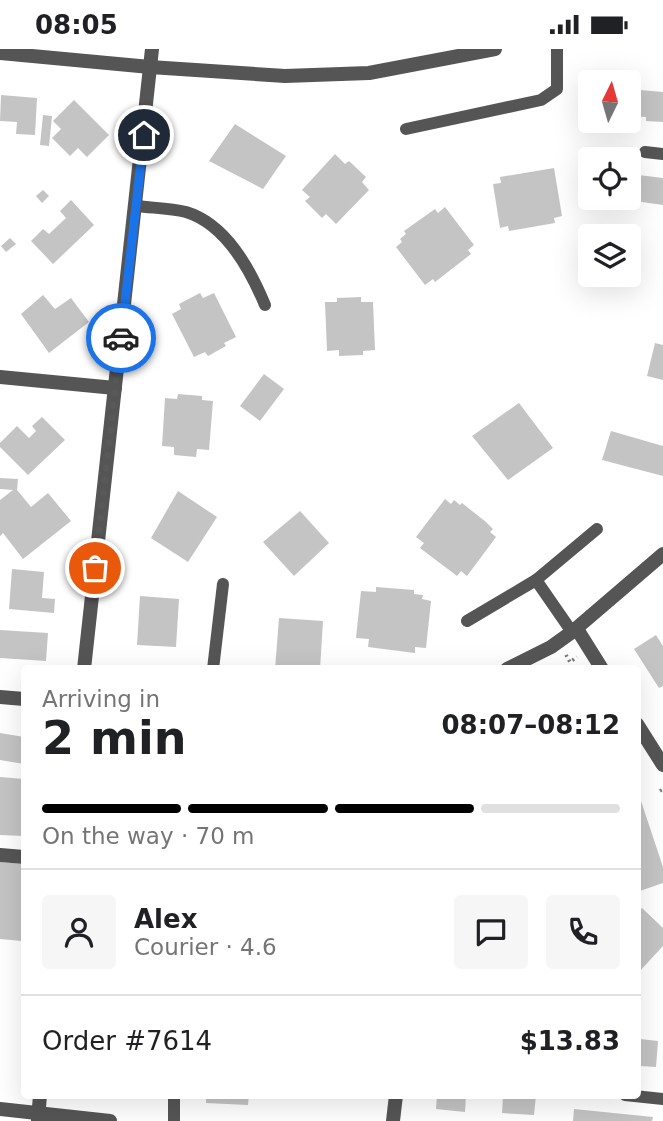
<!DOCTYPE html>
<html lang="en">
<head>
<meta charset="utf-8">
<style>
  :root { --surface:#fff; --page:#f6f6f6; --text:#202124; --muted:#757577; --line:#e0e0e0; --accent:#000 }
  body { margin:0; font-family:"DejaVu Sans",sans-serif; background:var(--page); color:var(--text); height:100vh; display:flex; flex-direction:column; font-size:26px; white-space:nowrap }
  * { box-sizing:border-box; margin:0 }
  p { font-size:23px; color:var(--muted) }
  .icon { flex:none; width:38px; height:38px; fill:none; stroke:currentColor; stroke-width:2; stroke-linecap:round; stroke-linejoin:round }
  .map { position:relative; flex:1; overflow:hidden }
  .panel { position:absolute; left:21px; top:616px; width:620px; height:434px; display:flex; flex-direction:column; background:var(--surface); border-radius:7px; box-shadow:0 7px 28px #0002 }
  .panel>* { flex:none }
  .needle { width:46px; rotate:5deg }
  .controls { position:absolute; left:578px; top:21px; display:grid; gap:14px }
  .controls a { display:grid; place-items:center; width:63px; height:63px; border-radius:7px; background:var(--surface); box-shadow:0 7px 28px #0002; font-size:35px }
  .pin { position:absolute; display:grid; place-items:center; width:60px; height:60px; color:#fff; margin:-30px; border:4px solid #fff; border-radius:50%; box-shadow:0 2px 7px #0007 }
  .courier { position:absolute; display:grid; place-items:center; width:70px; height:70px; margin:-35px; border:5px solid #1a73e8; border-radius:50%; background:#fff; color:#222; box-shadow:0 2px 9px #0007 }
  .head em { font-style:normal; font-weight:600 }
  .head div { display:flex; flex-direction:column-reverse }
  .head { display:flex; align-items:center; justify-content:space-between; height:119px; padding:0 21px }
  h1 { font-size:46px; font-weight:600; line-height:52px }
  .bar { display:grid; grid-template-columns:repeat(4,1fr); gap:10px 7px; align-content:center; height:84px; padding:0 21px }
  .bar i { height:9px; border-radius:5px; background:var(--line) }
  .bar .on { background:var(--accent) }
  .bar p { grid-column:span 4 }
  .line { display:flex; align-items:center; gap:18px; padding:0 21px; border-top:2px solid var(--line) }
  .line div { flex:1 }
  .round { display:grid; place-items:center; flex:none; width:74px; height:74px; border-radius:7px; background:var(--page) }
  .status { display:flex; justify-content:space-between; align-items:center; height:49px; padding:0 35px; background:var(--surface); direction:ltr }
  .status svg { height:19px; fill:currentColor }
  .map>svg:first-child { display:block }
  .building { fill:#c4c4c4 }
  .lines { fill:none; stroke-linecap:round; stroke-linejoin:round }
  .path { stroke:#777; stroke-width:3.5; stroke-dasharray:2 3.5; stroke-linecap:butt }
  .service { stroke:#555; stroke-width:12 }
  .minor { stroke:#555; stroke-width:14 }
  .tertiary { stroke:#555; stroke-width:14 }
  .done { stroke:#595959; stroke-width:7; stroke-dasharray:0 12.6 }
  .route { stroke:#1a73e8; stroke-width:9 }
</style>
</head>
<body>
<div class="status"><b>08:05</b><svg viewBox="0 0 49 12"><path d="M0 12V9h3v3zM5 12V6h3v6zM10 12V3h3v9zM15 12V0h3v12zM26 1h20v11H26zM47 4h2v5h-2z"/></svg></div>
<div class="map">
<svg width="663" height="1072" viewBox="0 0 663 1072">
  <rect width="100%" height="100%" fill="#fff"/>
  <g class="building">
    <path d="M628 40 663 43V73L646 72V68L628 67Z"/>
    <path d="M1 46 37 49 35 86 16 85 17 73 0 72Z"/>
    <path d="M74 51 109 86 87 108 78 99 70 107 52 89 61 80 53 72Z"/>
    <path d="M43 66 52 67 49 97 40 96Z"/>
    <path d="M235 75 286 107 263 140 209 112Z"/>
    <path d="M335 105 345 115 349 112 366 128 362 133 369 141 336 175 326 165 322 169 305 152 310 148 302 141Z"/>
    <path d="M554 119 562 167 554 169 555 174 509 182 508 177 500 179 493 135 501 134 500 128Z"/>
    <path d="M628 120H631L630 125 663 129V156L628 151Z"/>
    <path d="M43 141 49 147 42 154 36 147Z"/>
    <path d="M71 151 94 176 53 215 31 192 43 180 49 185 66 169 60 162Z"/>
    <path d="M445 158 474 196 468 201 471 205 435 233 433 230 425 236 396 198 402 193 400 190 406 185 404 182 435 160 438 164Z"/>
    <path d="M10 189 16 195 6 203 1 197Z"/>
    <path d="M200 244 203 249 214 244 236 288 224 294 226 297 208 307 205 303 194 308 172 265 181 260 179 255Z"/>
    <path d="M43 246 55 260 71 249 89 273 49 304 21 265Z"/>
    <path d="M361 248V253H373L375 301 363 302V306L339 307V301L327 302 325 253H337V249Z"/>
    <path d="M655 294 663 296V331L647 327Z"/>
    <path d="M264 325 284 340 260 372 240 357Z"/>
    <path d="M178 345 202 347V351L213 352 209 401 197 400 196 408 174 406V398L162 397 165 349 177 350Z"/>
    <path d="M519 354 553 399 508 431 472 387Z"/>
    <path d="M42 368 65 391 28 426 0 398V394L17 377 29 389 36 382 32 377Z"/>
    <path d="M611 382 663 397V427L602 411Z"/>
    <path d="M0 429 18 430 17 441 31 458 48 444 71 472 23 510 3 484 0 487V451L13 441 0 440Z"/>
    <path d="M178 442 217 468 188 513 151 489Z"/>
    <path d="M445 450 451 455 454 451 460 456 462 454 486 473 493 480 490 483 496 488 467 527 461 522 457 527 420 499 424 494 416 488Z"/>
    <path d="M300 462 329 494 294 527 263 493Z"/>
    <path d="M12 520 44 523 42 549 55 550 54 564 9 560Z"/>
    <path d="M376 538 414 541V545L423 546 422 550 431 552 426 599 415 598V604L368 598 369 590 356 589 361 542 376 543Z"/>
    <path d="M140 547 179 550 176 598 137 596Z"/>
    <path d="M279 569 323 572 320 620H275Z"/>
    <path d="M0 581 48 584 46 612 0 609Z"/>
    <path d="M656 586 663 597V637L659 639 634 600Z"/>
    <path d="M0 684 24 688V715L0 711Z"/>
    <path d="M0 728 24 730V787L0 786Z"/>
    <path d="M637 740 663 818V834L637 843Z"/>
    <path d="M0 813 24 815 22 892 0 890Z"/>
    <path d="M642 859 663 879V897L637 925V864Z"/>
    <path d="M637 982H641L640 990 658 992 656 1018 640 1017V1023L637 1022Z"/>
    <path d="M206 1046H249L248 1056 206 1054Z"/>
    <path d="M437 1046H466L465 1063 436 1060Z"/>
    <path d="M508 1046H536L534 1066 502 1064 503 1048Z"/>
    <path d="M574 1060 653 1068 652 1072H573Z"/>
  </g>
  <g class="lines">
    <g class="path">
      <path d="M566 606 570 613 577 608"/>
      <path d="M660 742 663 740"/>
    </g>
    <g class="service">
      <path d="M406 80 541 51 557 40V0"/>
      <path d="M645 103 663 105"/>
      <path d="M137 157C152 159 170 159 186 163 226 175 250 220 265 256"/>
      <path d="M536 531 597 480"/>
      <path d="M467 572 536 531 572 583"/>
      <path d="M213 620 223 535"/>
      <path d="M625 1046 663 1050"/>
      <path d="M174 1072V1046"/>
    </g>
    <g class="minor">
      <path d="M0 4 150 18 285 27 369 24 495 0"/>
      <path d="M0 328 115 339"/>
      <path d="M577 580 602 620"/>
      <path d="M84 620 152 0"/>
      <path d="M637 675 663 716"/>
      <path d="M0 806 24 808"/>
      <path d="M0 1060 110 1072"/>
      <path d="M38 1071 40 1046"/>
      <path d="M393 1072 396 1046"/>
    </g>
    <g class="tertiary">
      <path d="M507 620 551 598 572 583 663 505"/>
      <path d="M0 648 24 650"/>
    </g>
  </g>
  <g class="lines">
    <path class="done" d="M95 519 121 289"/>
    <path class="route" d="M121 289 144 86"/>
  </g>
</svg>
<div class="controls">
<a><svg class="needle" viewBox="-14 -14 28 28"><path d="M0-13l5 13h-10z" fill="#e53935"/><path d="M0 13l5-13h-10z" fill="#757577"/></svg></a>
<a><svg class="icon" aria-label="locate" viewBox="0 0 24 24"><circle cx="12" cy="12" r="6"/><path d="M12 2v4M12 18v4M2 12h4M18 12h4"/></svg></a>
<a><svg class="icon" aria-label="layers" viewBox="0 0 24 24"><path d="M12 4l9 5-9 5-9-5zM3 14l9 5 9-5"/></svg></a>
</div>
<div class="pin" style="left:95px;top:519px;background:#ea580c"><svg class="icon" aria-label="bag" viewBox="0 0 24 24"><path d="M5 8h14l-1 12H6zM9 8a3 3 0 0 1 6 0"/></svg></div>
<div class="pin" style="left:144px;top:86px;background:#1f2937"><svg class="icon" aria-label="home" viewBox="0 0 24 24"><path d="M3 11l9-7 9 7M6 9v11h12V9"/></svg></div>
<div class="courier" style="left:121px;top:289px"><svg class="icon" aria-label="car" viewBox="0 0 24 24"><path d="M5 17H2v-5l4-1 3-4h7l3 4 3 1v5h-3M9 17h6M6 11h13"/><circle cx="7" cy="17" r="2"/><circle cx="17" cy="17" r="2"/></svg></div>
<section class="panel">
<div class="head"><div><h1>2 min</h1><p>Arriving in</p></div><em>08:07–08:12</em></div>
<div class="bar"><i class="on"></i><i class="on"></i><i class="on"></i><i></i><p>On the way · 70 m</p></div>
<div class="line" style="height:126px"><a class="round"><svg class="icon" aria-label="person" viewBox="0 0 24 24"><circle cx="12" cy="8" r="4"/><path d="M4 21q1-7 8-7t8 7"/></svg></a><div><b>Alex</b><p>Courier · 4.6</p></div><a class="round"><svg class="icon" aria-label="chat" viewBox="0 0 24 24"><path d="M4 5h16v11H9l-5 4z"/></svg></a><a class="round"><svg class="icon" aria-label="phone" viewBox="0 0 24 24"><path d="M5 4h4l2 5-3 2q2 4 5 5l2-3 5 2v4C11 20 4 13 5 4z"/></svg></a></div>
<div class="line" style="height:91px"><div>Order #7614</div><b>$13.83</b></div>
</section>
</div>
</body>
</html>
